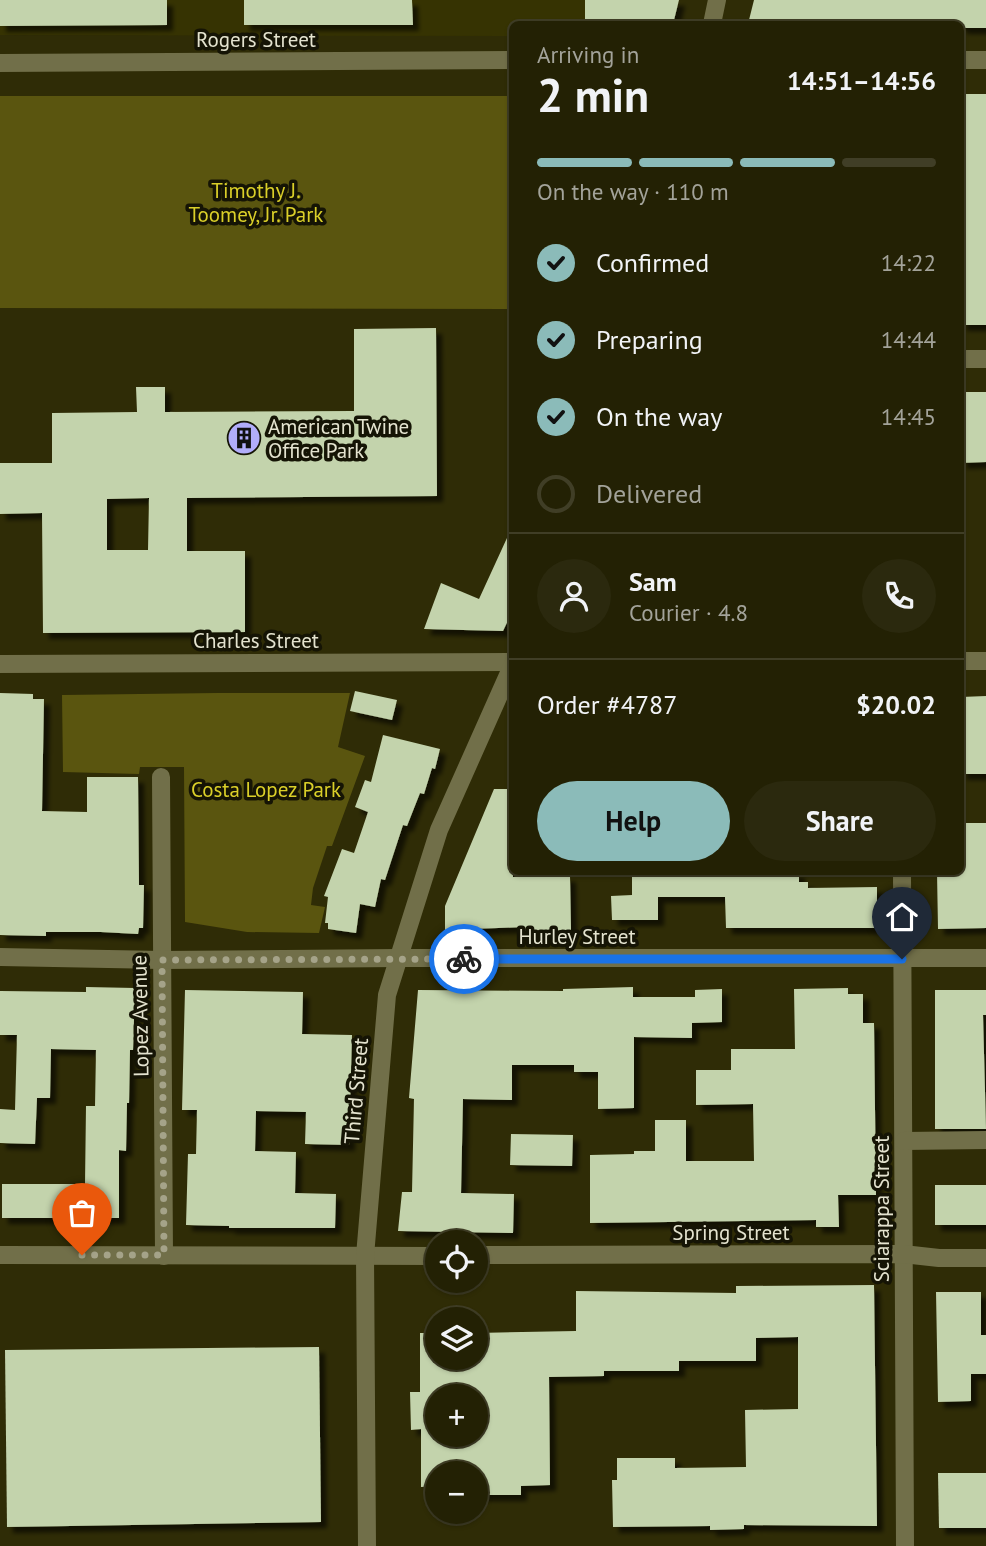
<!DOCTYPE html>
<html lang="en">
<head>
<meta charset="utf-8">
<style>
  :root { --surface:#232104; --page:#2b290e; --text:#f1f3f6; --muted:#a3a39a; --line:#403e26; --accent:#8bbbb9 }
  body { margin:0; font-family:"PT Sans",sans-serif; background:var(--page); color:var(--text); height:100vh; display:flex; flex-direction:column; font-size:26px; white-space:nowrap }
  * { box-sizing:border-box; margin:0 }
  p { font-size:23px; color:var(--muted) }
  .icon { flex:none; width:38px; height:38px; fill:none; stroke:currentColor; stroke-width:2; stroke-linecap:round; stroke-linejoin:round }
  .map { position:relative; flex:1; overflow:hidden }
  .side { position:absolute; left:509px; top:21px; width:455px; height:854px; display:flex; flex-direction:column; background:var(--surface); border-radius:10px; box-shadow:0 2px 5px #0004,0 0 0 2px var(--line) }
  .side>* { flex:none }
  .buttons { position:absolute; left:425px; top:1230px; display:grid; gap:14px }
  .buttons a { display:grid; place-items:center; width:63px; height:63px; border-radius:50%; background:var(--surface); box-shadow:0 2px 5px #0004,0 0 0 2px var(--line); font-size:35px }
  .pin { position:absolute; display:grid; place-items:center; width:60px; height:60px; color:#fff; margin:-72px -30px; border-radius:50% 50% 50% 0; rotate:-45deg; box-shadow:0 0 7px #0007 }
  .pin .icon { rotate:45deg }
  .courier { position:absolute; display:grid; place-items:center; width:70px; height:70px; margin:-35px; border:5px solid #1a73e8; border-radius:50%; background:#fff; color:#222; box-shadow:0 2px 9px #0007 }
  .overview em { font-style:normal; font-weight:700 }
  .overview div { display:flex; flex-direction:column-reverse }
  .overview { display:flex; align-items:center; justify-content:space-between; height:119px; padding:0 28px }
  h1 { font-size:46px; font-weight:700; line-height:52px }
  .bar { display:grid; grid-template-columns:repeat(4,1fr); gap:10px 7px; align-content:center; height:84px; padding:0 28px }
  .bar i { height:9px; border-radius:5px; background:var(--line) }
  .bar .current { background:var(--accent) }
  .bar p { grid-column:span 4 }
  .line { display:flex; align-items:center; gap:18px; padding:0 28px; border-top:2px solid var(--line) }
  .line div { flex:1 }
  .round { display:grid; place-items:center; flex:none; width:74px; height:74px; border-radius:37px; background:var(--page) }
  ol { padding:0 28px; list-style:none }
  li { display:flex; align-items:center; gap:21px; height:77px }
  li p { margin-inline-start:auto }
  li .icon { padding:7px; border-radius:50%; background:var(--accent); color:#111; stroke-width:4 }
  li:last-child { color:var(--muted) }
  li i { width:38px; height:38px; border:4px solid var(--line); border-radius:50% }
  .action { display:flex; gap:14px; margin-top:auto; padding:14px 28px }
  .action a { flex:1; height:80px; border-radius:42px; background:var(--accent); color:#111; font-size:28px; font-weight:700; line-height:80px; text-align:center }
  .action a+a { background:var(--page); color:var(--text) }
  .map>svg:first-child { display:block }
  .built { fill:#363302 }
  .green { fill:#5a550f }
  .building { fill:#c3d3ac; fill-rule:evenodd; filter:url(#shadow) }
  .lines { fill:none; stroke-linecap:round; stroke-linejoin:round }
  .minor { stroke:#716f49; stroke-width:18 }
  .tertiary { stroke:#716f49; stroke-width:18 }
  .secondary { stroke:#716f49; stroke-width:18 }
  .done { stroke:#a5a389; stroke-width:7; stroke-dasharray:0 12.6 }
  .route { stroke:#1a73e8; stroke-width:9 }
  .labels { text-anchor:middle; dominant-baseline:central; stroke-width:7; stroke-linejoin:round; paint-order:stroke }
  .street-label { font-size:21px; fill:#e4e3cf; stroke:#151405 }
  .park-label { font-size:21px; fill:#dacf29; stroke:#151405 }
  .poi-label { font-size:21px; fill:#e4e3cf; stroke:#151405; text-anchor:start }
</style>
</head>
<body>
<div class="map">
<svg width="986" height="1546" viewBox="0 0 986 1546">
  <defs>
    <filter id="shadow"><feDropShadow dx="6" dy="6" stdDeviation="2" flood-color="#0009"/></filter>
  </defs>
  <rect width="100%" height="100%" fill="#2f2c06"/>
  <path class="built" d="M0 0H601V24H513V36L0 35Z"/>
  <g class="green">
    <path d="M0 96H513V309L0 308Z"/>
    <path d="M217 693H350L338 747 365 756 332 846H327L313 888 311 905 325 907 319 933 247 932 185 922 184 767H140L139 774 63 772 62 695Z"/>
  </g>
  <g class="building">
    <path d="M0 0H167V25L0 26Z"/>
    <path d="M244 0H412L413 25H244Z"/>
    <path d="M585 0H679L673 24H585Z"/>
    <path d="M754 0H986V28H961V24H748Z"/>
    <rect x="961" y="94" width="25" height="231"/>
    <path d="M436 328 437 496 187 498V551H245V632L43 633 42 513 0 514V463H52V413L137 412 136 387H165V412L354 411V329ZM149 498 148 550H107V499Z"/>
    <path d="M961 392H986V462L961 463Z"/>
    <path d="M513 525V610L503 631 424 629 441 583 479 599Z"/>
    <path d="M355 691 397 700 392 720 350 711Z"/>
    <path d="M0 693 33 694V699H44L42 811 87 812V777H138L139 885H144L143 928H139L138 934 101 932H46V936L0 935Z"/>
    <path d="M986 696V774H961V697Z"/>
    <path d="M383 735 440 749 435 769 432 768 424 794 420 793 407 826 403 825 385 880 381 879 375 907 360 904 356 933 328 929V923H325L328 897 324 896 342 849 354 853 368 812 355 807 365 780 371 782Z"/>
    <path d="M494 789H513V877L570 876 571 930 525 931V927L445 930V906Z"/>
    <path d="M961 823H986V928L938 929 937 872H961Z"/>
    <path d="M632 872H799V882H808V888L877 887V928H726L725 897H658V920H612L611 896 632 895Z"/>
    <path d="M86 987 135 988 133 1050H130L129 1103H127L126 1151 119 1150V1218H2V1184H85L86 1106H95L96 1050 51 1049 50 1098H37L35 1144 0 1143V1109L15 1110 17 1035H0V991L86 992Z"/>
    <path d="M633 987V997H695V990L722 989V1022L692 1023V1038L634 1037V1108L598 1109V1072H574V1065H512V1100L463 1099 461 1193 514 1194 513 1233 398 1231 402 1192H412L414 1099 409 1098 418 990 563 991V989Z"/>
    <path d="M848 988V994H863V1023H874L876 1195H838L839 1227H816V1220L590 1223V1155L634 1154V1151H655V1120H686V1161H754L753 1104 696 1105V1070H731V1049H795L794 989Z"/>
    <path d="M185 990 303 992 302 1034 352 1035 349 1145 305 1144 306 1112 256 1111 255 1151 296 1152 295 1193 336 1194 335 1228H229V1226L186 1225 188 1154H196L197 1110H182Z"/>
    <path d="M935 990H986V1015H983L986 1129H935Z"/>
    <path d="M511 1134 573 1135 572 1166 510 1165Z"/>
    <rect x="935" y="1185" width="51" height="40"/>
    <path d="M874 1285 877 1526 744 1525V1529L710 1530V1526L613 1527 612 1480H617V1458H675V1468L746 1467 745 1410 798 1409V1337L756 1338V1361H679V1371H604V1376L549 1377 550 1485 521 1486V1495H476V1474H438V1486L421 1487V1429L411 1430 410 1392H420V1333H438V1358H476V1333L576 1331V1291L736 1293V1286ZM438 1396H476V1435H438Z"/>
    <path d="M936 1292H981V1335H986V1374H971V1401L938 1402Z"/>
    <path d="M319 1347 321 1522 7 1527 5 1350Z"/>
    <path d="M938 1473H986V1528H939Z"/>
  </g>
  <g class="lines">
    <g class="minor">
      <path d="M961 60H986"/>
      <path d="M0 63 513 60"/>
      <path d="M961 359H986"/>
      <path d="M161 777 164 1256"/>
      <path d="M902 872 905 1546"/>
      <path d="M0 957 162 960 399 958H986"/>
      <path d="M904 1141 986 1140"/>
      <path d="M0 1255 438 1256"/>
      <path d="M476 1255 903 1254 939 1258H986"/>
    </g>
    <g class="tertiary">
      <path d="M961 661H986"/>
      <path d="M0 664 513 662"/>
    </g>
    <g class="secondary">
      <path d="M712 24 717 0"/>
      <path d="M367 1546 365 1256 387 995 439 830 513 664"/>
    </g>
  </g>
  <g class="lines">
    <path class="done" d="M82 1255H164L162 960 464 959"/>
    <path class="route" d="M464 959H902"/>
  </g>
  <defs>
    <symbol id="building-disc" viewBox="-11 -11 22 22"><circle r="9.5" fill="#b1adfa" stroke="#151405"/><path d="M-4-6H4V6H1V3H-1V6H-4ZM-2.5-4.3h1.7v1.8h-1.7ZM.8-4.3h1.7v1.8H.8ZM-2.5-1h1.7V.8h-1.7ZM.8-1h1.7V.8H.8Z" fill="#111"/></symbol>
  </defs>
  <g fill-rule="evenodd">
    <use href="#building-disc" x="225" y="419" width="38" height="38"/>
  </g>
  <g class="labels">
    <g class="street-label">
      <text x="256" y="39">Rogers Street</text>
      <text x="256" y="640">Charles Street</text>
      <text x="577" y="936">Hurley Street</text>
      <text transform="translate(140 1016) rotate(-91)">Lopez Avenue</text>
      <text transform="translate(356 1091) rotate(-85)">Third Street</text>
      <text transform="translate(881 1209) rotate(-90)">Sciarappa Street</text>
      <text x="731" y="1232">Spring Street</text>
    </g>
    <g class="park-label">
      <text x="256" y="190">Timothy J.<tspan x="256" dy="24">Toomey, Jr. Park</tspan></text>
      <text x="266" y="789">Costa Lopez Park</text>
    </g>
    <g class="poi-label">
      <text x="268" y="426">American Twine<tspan x="268" dy="24">Office Park</tspan></text>
    </g>
  </g>
</svg>
<div class="buttons">
<a><svg class="icon" aria-label="locate" viewBox="0 0 24 24"><circle cx="12" cy="12" r="6"/><path d="M12 2v4M12 18v4M2 12h4M18 12h4"/></svg></a>
<a><svg class="icon" aria-label="layers" viewBox="0 0 24 24"><path d="M12 4l9 5-9 5-9-5zM3 14l9 5 9-5"/></svg></a>
<a>+</a>
<a>−</a>
</div>
<div class="pin" style="left:82px;top:1255px;background:#ea580c"><svg class="icon" aria-label="bag" viewBox="0 0 24 24"><path d="M5 8h14l-1 12H6zM9 8a3 3 0 0 1 6 0"/></svg></div>
<div class="pin" style="left:902px;top:959px;background:#1f2937"><svg class="icon" aria-label="home" viewBox="0 0 24 24"><path d="M3 11l9-7 9 7M6 9v11h12V9"/></svg></div>
<div class="courier" style="left:464px;top:959px"><svg class="icon" aria-label="bike" viewBox="0 0 24 24"><circle cx="6" cy="16" r="4"/><circle cx="18" cy="16" r="4"/><path d="M6 16l4-8h5l3 8M10 8l3 8H6M13 5h3"/></svg></div>
<section class="side">
<div class="overview"><div><h1>2 min</h1><p>Arriving in</p></div><em>14:51–14:56</em></div>
<div class="bar"><i class="current"></i><i class="current"></i><i class="current"></i><i></i><p>On the way · 110 m</p></div>
<ol>
<li><svg class="icon" aria-label="check" viewBox="0 0 24 24"><path d="M5 12l5 5 9-10"/></svg>Confirmed<p>14:22</p></li>
<li><svg class="icon" aria-label="check" viewBox="0 0 24 24"><path d="M5 12l5 5 9-10"/></svg>Preparing<p>14:44</p></li>
<li><svg class="icon" aria-label="check" viewBox="0 0 24 24"><path d="M5 12l5 5 9-10"/></svg>On the way<p>14:45</p></li>
<li><i></i>Delivered</li>
</ol>
<div class="line" style="height:126px"><a class="round"><svg class="icon" aria-label="person" viewBox="0 0 24 24"><circle cx="12" cy="8" r="4"/><path d="M4 21q1-7 8-7t8 7"/></svg></a><div><b>Sam</b><p>Courier · 4.8</p></div><a class="round"><svg class="icon" aria-label="phone" viewBox="0 0 24 24"><path d="M5 4h4l2 5-3 2q2 4 5 5l2-3 5 2v4C11 20 4 13 5 4z"/></svg></a></div>
<div class="line" style="height:91px"><div>Order #4787</div><b>$20.02</b></div>
<div class="action"><a>Help</a><a>Share</a></div>
</section>
</div>
</body>
</html>
